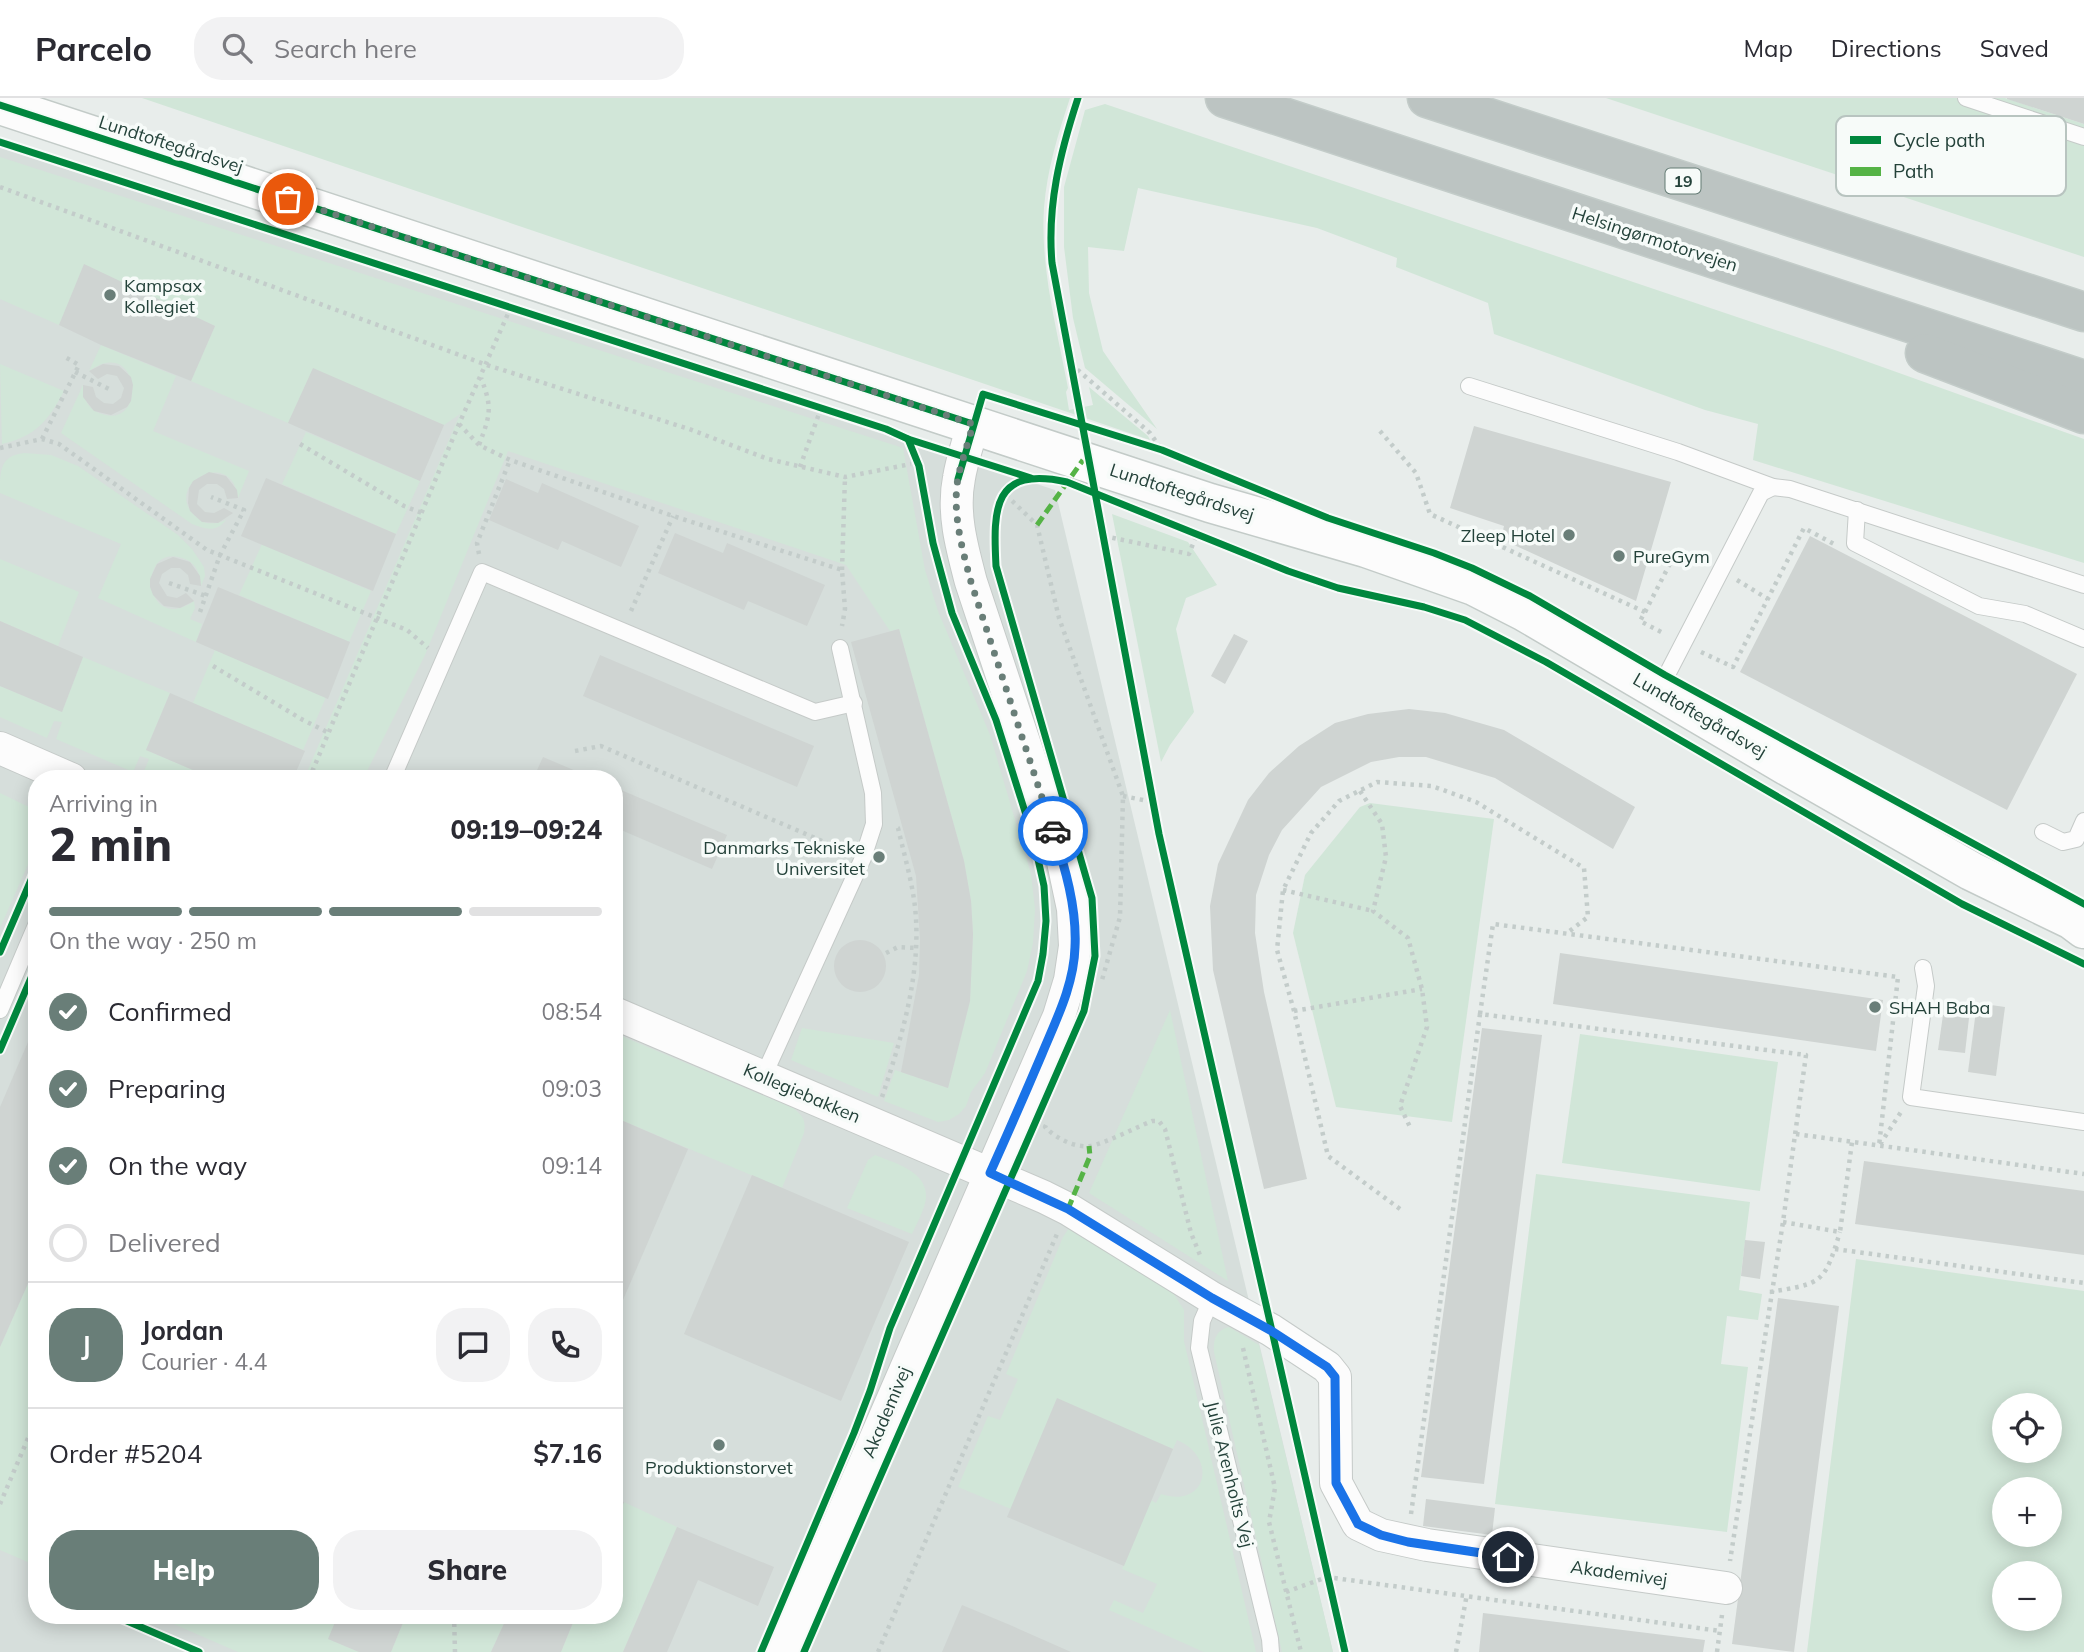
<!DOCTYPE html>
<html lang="en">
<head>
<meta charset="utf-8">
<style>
  :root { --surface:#fff; --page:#f2f2f3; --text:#2b2b33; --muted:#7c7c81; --line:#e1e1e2; --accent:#697e78 }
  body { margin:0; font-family:Mulish,sans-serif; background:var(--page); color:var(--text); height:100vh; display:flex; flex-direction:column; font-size:26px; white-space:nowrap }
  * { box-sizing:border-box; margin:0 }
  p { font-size:23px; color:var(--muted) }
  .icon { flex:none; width:38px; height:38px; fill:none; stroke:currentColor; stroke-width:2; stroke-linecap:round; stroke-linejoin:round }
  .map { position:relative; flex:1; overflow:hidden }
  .sheet { position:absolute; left:28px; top:672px; width:595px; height:854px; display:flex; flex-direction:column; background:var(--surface); border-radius:28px; box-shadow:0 4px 18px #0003 }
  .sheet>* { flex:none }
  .controls { position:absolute; left:1992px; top:1295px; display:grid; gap:14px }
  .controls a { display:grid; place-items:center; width:70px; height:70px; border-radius:50%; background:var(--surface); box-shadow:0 4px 18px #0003; font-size:35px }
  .pin { position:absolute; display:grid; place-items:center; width:60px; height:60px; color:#fff; margin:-30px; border:4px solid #fff; border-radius:50%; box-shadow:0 2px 7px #0007 }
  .courier { position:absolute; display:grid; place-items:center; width:70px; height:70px; margin:-35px; border:5px solid #1a73e8; border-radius:50%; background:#fff; color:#222; box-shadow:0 2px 9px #0007 }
  .overview em { font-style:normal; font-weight:800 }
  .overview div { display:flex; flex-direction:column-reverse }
  .overview { display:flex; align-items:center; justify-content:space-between; height:119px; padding:0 21px }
  h1 { font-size:46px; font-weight:800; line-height:52px }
  .bar { display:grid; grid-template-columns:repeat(4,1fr); gap:10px 7px; align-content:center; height:84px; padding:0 21px }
  .bar i { height:9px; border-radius:5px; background:var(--line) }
  .bar .current { background:var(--accent) }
  .bar p { grid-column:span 4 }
  .line { display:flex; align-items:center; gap:18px; padding:0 21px; border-top:2px solid var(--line) }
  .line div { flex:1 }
  .round { display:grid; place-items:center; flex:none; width:74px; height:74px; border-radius:28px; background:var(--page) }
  ol { padding:0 21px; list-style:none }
  li { display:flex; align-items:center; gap:21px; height:77px }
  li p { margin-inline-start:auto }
  li .icon { padding:7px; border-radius:50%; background:var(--accent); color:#fff; stroke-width:4 }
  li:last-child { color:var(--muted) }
  li i { width:38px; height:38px; border:4px solid var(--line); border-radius:50% }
  .action { display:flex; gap:14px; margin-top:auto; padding:14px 21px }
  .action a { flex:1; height:80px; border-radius:28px; background:var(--accent); color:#fff; font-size:28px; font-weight:800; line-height:80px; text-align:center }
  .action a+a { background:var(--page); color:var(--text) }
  header { display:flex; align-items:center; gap:42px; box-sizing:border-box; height:98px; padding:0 35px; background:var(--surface); border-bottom:2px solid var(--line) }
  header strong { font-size:33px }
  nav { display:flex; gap:38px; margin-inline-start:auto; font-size:24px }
  .search { width:490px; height:63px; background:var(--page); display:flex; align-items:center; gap:18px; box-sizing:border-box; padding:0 24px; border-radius:28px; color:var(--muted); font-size:26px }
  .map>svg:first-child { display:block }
  .built { fill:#d6dedb; fill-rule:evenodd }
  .green { fill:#d1e6d8; fill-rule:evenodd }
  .building { fill:#cfd4d2 }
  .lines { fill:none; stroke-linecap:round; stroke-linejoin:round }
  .lane-casing { stroke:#c5cac8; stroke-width:18 }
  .street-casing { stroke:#c5cac8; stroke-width:34 }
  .secondary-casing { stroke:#c3cbc8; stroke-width:41 }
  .highway-casing { stroke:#c3ccc9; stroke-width:41 }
  .path { stroke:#c3ccca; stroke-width:4.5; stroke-dasharray:3.5 5; stroke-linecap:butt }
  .lane { stroke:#fcfcfc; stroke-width:16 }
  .street { stroke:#fcfcfc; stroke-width:32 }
  .secondary { stroke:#fcfcfc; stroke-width:38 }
  .highway { stroke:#bcc4c2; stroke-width:38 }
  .quiet { stroke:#55b346; stroke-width:5; stroke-dasharray:10 5; stroke-linecap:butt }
  .cycleway-casing { stroke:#f7fbf9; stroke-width:11 }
  .cycleway { stroke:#00873e; stroke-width:7 }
  .done { stroke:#697e78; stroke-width:7; stroke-dasharray:0 12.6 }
  .route { stroke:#1a73e8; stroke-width:9 }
  .poi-dot { fill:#697e78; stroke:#f7fbf9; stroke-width:2.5 }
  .labels { text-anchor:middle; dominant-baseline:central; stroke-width:7; stroke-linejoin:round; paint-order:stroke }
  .shield { fill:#f7fbf9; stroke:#637a73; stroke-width:2 }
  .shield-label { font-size:16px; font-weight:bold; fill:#24423a }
  .street-label { font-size:18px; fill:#24423a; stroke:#f7fbf9 }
  .poi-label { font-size:18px; fill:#24423a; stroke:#f7fbf9; text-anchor:start }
  .key { fill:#f7fbf9; stroke:#b8c4c0; stroke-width:2 }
  .key-label { font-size:19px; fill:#24423a }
</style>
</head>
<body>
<header>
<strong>Parcelo</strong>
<div class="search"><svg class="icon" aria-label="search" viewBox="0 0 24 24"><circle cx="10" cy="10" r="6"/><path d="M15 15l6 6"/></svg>Search here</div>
<nav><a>Map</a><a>Directions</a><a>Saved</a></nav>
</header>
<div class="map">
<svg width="2084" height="1554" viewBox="0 0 2084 1554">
  <rect width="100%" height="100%" fill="#e8edeb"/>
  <path class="built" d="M0 50 1055 392 1333 1554H0ZM37 681H614V1517H37Z"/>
  <g class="green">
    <path d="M142 0H1070C1058 36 1047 72 1044 110 1040 170 1057 231 1068 290L1066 294 1069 312 1093 307 1089 289 1148 338 1150 342Z"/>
    <path d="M1606 0H2005L2084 26V159Z"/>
    <path d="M1105 6 1832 251 2084 341V465L1753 362 1758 326 1705 312 1494 236 1488 205 1396 169 1397 160 1317 130 1138 90 1124 153 1088 149 1089 195 1103 253 1157 331 1085 270 1073 220 1064 149V89L1085 12Z"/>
    <path d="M0 59 903 350 925 472 938 513 990 637 1031 776 1035 810 1033 845 1027 873 985 975 971 994 966 1008 959 1016 949 1022 938 1024 884 1003 895 972 948 990 970 903 973 836 971 803 964 763 899 531 890 533 846 467 508 353 425 557 363 681H304L460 316 444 327 313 271 288 325 191 283 215 228 84 167 59 227 0 201Z"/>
    <path d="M101 247 176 278 153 333 249 373 238 400C232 348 162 387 195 418 204 427 214 427 226 422 216 435 205 431 192 426L61 335 83 287C84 299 86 309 97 314 148 338 142 235 89 273Z"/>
    <path d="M0 266 64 293C48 323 36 338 2 346Z"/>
    <path d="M306 334 420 383 396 436 282 386Z"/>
    <path d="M24 355 51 357 78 368 178 437 192 451 204 469 205 478 201 488C200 476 197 466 185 461 136 441 142 539 194 503L195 510 190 521 202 526 196 544 98 500 121 446 0 395C0 372 0 358 24 355Z"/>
    <path d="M1112 416 1188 444 1217 487 1186 500 1176 531 1194 614 1170 647 1161 664Z"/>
    <path d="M262 446 371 493 349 544 239 497Z"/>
    <path d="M0 461 79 494 58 548 0 523Z"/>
    <path d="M215 552 326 599 303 652 193 605Z"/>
    <path d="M83 559 170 595 146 652 214 681H148L142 678 149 661 140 658 133 674 56 641 62 624 54 623 47 640 0 619V588L62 614Z"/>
    <path d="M0 695 37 713V746L0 830Z"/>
    <path d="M1370 705 1494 721 1452 1024 1336 1009 1293 835 1305 777 1360 709Z"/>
    <path d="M1170 912 1228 1183 1089 1095Z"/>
    <path d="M802 930 894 945 878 999 791 962Z"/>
    <path d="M614 935 793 1010C803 1018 806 1022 804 1035L782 1090 614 1019Z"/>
    <path d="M1580 936 1778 964 1760 1093 1562 1065Z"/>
    <path d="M875 1057C894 1065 928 1073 926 1100 925 1111 917 1125 912 1136L847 1110 868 1062Z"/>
    <path d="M1536 1076 1750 1104 1739 1192 1762 1196 1758 1222 1727 1218 1721 1266 1748 1269 1727 1434 1495 1406Z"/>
    <path d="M1071 1127 1170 1190 1184 1212V1243L1256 1554H1204L1109 1512 1114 1502 1143 1515 1157 1486 1122 1471 1151 1402 1156 1405 1161 1396C1206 1411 1219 1360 1177 1342L1173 1351 1057 1301 1011 1411 958 1389 988 1318 1000 1322 1018 1281 1006 1276 1063 1139Z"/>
    <path d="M1856 1161 2084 1193V1554H1807ZM2004 1307H2049V1353H2004ZM2004 1391H2049V1437H2004ZM2004 1475H2049V1521H2004Z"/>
    <path d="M37 1165V1468L0 1452V1249Z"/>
    <path d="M1229 1229 1259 1247 1333 1554H1282L1214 1254C1213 1242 1216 1232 1229 1229Z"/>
    <path d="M624 1404 677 1429 623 1554H561L576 1517H614V1428Z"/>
    <path d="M153 1517H338L329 1541 359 1554H238Z"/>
    <path d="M406 1517H508L491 1554H391Z"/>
  </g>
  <g class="building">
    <path d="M2007 0H2084V26L2007 1Z"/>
    <path d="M84 166 215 228 191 283 101 247 59 227Z"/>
    <path d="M103 266 119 268 131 279 133 287 131 303 127 309 111 317 94 313 83 299V287L93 289 96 299 104 305 113 306 121 300 124 290 117 278 107 276 98 281 89 273Z"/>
    <path d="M313 270 444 327 420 383 288 325Z"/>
    <path d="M1474 328 1671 384 1636 503 1501 441 1504 428 1450 410Z"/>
    <path d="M209 374 226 378 237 392 238 400 227 401 224 391 217 386H207L199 392 197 406 205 414 214 415 224 410 233 415 218 425 202 424 190 413 188 405 189 390 193 383Z"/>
    <path d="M266 380 396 436 373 493 241 438Z"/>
    <path d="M506 381 538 395 542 385 639 428 621 469 562 443 558 452 489 422Z"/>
    <path d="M675 435 723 455 727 445 825 487 807 528 748 503 744 512 658 475Z"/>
    <path d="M1810 438 2077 576 2007 712 1740 574Z"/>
    <path d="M173 459 190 464 200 478 201 488 190 486 188 477 180 470H171L162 476 159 485 167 498 177 500 186 495 194 503 180 510 164 508 153 497 150 489V481L157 466Z"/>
    <path d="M218 489 350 544 328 601 196 544Z"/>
    <path d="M0 523 83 559 62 614 0 588Z"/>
    <path d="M899 531 964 763 971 803 973 836 970 903 948 990 901 974 919 877 920 842 916 778 851 544Z"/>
    <path d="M1234 536 1248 543 1225 586 1211 578Z"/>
    <path d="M600 557 814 648 797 689 583 598Z"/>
    <path d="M170 595 305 653 293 681H214L146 652Z"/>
    <path d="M1409 611 1445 615 1504 632 1635 709 1613 751 1495 680 1426 659H1399L1371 664 1321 689 1282 732 1269 757 1256 797 1255 835 1264 894 1307 1081 1264 1091 1213 872 1210 808 1218 766 1248 702 1269 675 1299 648 1335 625 1368 616Z"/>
    <path d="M543 659 576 673 573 681H533Z"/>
    <path d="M614 689 727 737 712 771 614 729Z"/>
    <circle cx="860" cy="868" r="26"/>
    <path d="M1560 855 1883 902 1876 953 1553 906Z"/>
    <path d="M1977 905 2005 909 1996 978 1968 974Z"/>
    <path d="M1943 917 1969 920 1965 955 1938 952Z"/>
    <path d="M37 923V1165L0 1249V1009Z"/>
    <path d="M1482 930 1542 937 1484 1386 1421 1379Z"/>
    <path d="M614 1019 688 1051 620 1209 614 1207Z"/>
    <path d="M1864 1063 2084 1093V1157L1855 1126Z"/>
    <path d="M752 1077 909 1144 841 1303 684 1236Z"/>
    <path d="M1745 1142 1765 1144 1760 1181 1741 1178Z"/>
    <path d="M1778 1200 1839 1208 1794 1554 1732 1546Z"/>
    <path d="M1057 1300 1173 1351 1124 1468 1007 1419Z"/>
    <path d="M614 1400 624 1404 614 1428Z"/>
    <path d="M1426 1401 1495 1410 1492 1437 1423 1428Z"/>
    <path d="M677 1429 774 1469 758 1508 698 1482 667 1554H623Z"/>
    <path d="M962 1507 1010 1527 1071 1554H942Z"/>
    <path d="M1483 1515 1705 1542 1703 1554H1479Z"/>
    <path d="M338 1517H406L391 1554H359L328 1541Z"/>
    <path d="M508 1517H576L561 1554H491Z"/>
  </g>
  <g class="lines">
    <defs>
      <g id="lane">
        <path d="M1966 0 2084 39"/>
        <path d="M1469 288 1678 354 1773 389 1790 391 2084 487"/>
        <path d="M1857 412 1855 445 1979 508 2025 516 2084 541"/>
        <path d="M1659 592 1761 395 1773 389"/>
        <path d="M392 681 482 474 815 614 854 605"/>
        <path d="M2043 734 2063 744 2076 741 2084 723"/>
        <path d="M1923 870 1926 888 1911 999 2084 1024"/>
        <path d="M0 912 37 825"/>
        <path d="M763 979 863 760 874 726 873 695 840 550"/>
        <path d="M1212 1200 1202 1223 1199 1250 1270 1541 1271 1554"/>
      </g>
      <g id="street">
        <path d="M0 650 71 681"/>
        <path d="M614 915 1044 1099 1068 1111 1212 1200 1271 1232 1327 1269 1335 1279 1336 1385 1358 1426 1381 1437 1427 1447 1726 1490"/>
        <path d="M783 1554 1059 918 1070 882 1075 848 1073 811 1062 759 971 484C962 450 952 415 959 380 962 361 969 343 973 326"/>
      </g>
      <path id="secondary" d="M0 7 1210 405 1366 450 1474 488 1525 514 1787 668 1971 773 2072 822 2084 831"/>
      <g id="highway">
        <path d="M1225 0 2084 282"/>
        <path d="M1427 0 2084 214"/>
        <path d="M1925 255 2084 316"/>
      </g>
    </defs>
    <use href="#lane" class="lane-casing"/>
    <use href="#street" class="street-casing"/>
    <use href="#secondary" class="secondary-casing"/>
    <use href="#highway" class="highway-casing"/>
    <g class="path">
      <path d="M0 89 487 267 689 331 768 361 845 379 911 366"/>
      <path d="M1071 266 1150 335 1162 352"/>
      <path d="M75 274 109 291"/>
      <path d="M459 326 479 347 510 362 673 418 842 472 845 511 842 528"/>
      <path d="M1380 333 1416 375 1430 416 1645 514 1640 523 1665 536"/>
      <path d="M42 341 79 267 65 259"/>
      <path d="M300 346 404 408 422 415"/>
      <path d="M479 347C490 317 493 311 481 280"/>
      <path d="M0 350 42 341 59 346 207 452 407 532 428 550"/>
      <path d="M800 369 821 310"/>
      <path d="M1006 397 1037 427 1059 520 1123 698 1120 819 1102 882"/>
      <path d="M1104 438 1189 456 1198 433"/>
      <path d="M479 456 477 445 510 362"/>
      <path d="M842 472 845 379"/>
      <path d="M1737 482 1768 501"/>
      <path d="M169 485 206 498"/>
      <path d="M631 513 673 418"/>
      <path d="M200 514 220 457 244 412 211 399"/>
      <path d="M1645 514 1677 452 1702 463"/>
      <path d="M1701 554 1733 569 1804 430 1834 446"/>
      <path d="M213 568 303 622 329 635"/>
      <path d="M575 653 601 648 843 752"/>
      <path d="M309 681 459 326 511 209"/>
      <path d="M1360 693 1382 726 1386 759 1373 813 1408 840 1422 891 1427 929 1400 1008 1410 1029"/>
      <path d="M1123 698 1153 704"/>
      <path d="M1283 792 1373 813"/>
      <path d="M886 855 898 849 916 850"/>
      <path d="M1294 913 1422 891"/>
      <path d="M1480 916 1493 826 1898 879 1879 1048 1901 1014"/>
      <path d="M882 999C902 939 922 873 915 809 912 783 904 756 898 730L895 728"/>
      <path d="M1046 1027 1045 1029C1056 1040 1074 1050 1090 1048 1106 1045 1135 1030 1152 1023H1159L1165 1031 1191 1135 1200 1157"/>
      <path d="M1796 1036 2084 1076"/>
      <path d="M1400 1111 1328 1058 1294 913 1277 852 1283 792 1311 735 1339 703 1377 684 1432 688 1476 704 1584 770 1588 819 1567 835"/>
      <path d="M1783 1124 1840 1134 1852 1044"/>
      <path d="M1835 1151 2084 1185"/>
      <path d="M1770 1194C1823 1185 1824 1186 1840 1134"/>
      <path d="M1243 1250 1275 1390 1269 1424 1301 1554"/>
      <path d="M37 1266 32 1285 37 1311"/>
      <path d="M0 1406 37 1319"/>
      <path d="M1411 1416 1480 916 1806 957 1783 1124 1730 1463"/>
      <path d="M1286 1494 1327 1479 1720 1533"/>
      <path d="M454 1517 455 1554"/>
      <path d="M878 1554 1057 1136"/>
      <path d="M1456 1554 1467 1496"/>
      <path d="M1717 1554 1722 1517"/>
    </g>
    <use href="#lane" class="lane"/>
    <use href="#street" class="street"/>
    <use href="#secondary" class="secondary"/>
    <use href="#highway" class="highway"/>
    <g class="quiet">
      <path d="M1037 427 1083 362"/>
      <path d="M1068 1111 1090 1058 1089 1048"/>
    </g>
    <defs>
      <g id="cycleway">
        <path d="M1078 0C1060 55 1047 107 1052 165L1159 736 1345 1554"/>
        <path d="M0 7 973 326"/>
        <path d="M0 44 886 331 908 341 919 368 933 445 952 515 996 622 1033 739 1044 788 1046 823 1043 856 1038 883 890 1230 870 1293 854 1335 761 1554"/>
        <path d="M908 341 1031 380"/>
        <path d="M958 381 983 296 1162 352 1328 420 1434 455 1472 470 1530 498 1665 577 2084 806"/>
        <path d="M0 854 37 768"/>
        <path d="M0 952 37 866"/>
        <path d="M113 1517 199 1554"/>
        <path d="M804 1554C896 1340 990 1127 1084 913L1095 858 1092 800 996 468C993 410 993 368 1067 384L1288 473 1338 490 1424 509 1465 522 1546 564 1962 806 2084 866"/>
      </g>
    </defs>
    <use href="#cycleway" class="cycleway-casing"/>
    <use href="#cycleway" class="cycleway"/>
  </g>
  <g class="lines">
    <path class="done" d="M288 101 973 326C969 343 962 361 958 380 952 415 962 450 971 484L1053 733"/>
    <path class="route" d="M1053 733C1065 769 1077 810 1075 849 1074 887 1056 922 1042 956 1025 996 1008 1035 990 1075L1068 1111 1212 1200 1270 1232 1327 1269 1335 1279 1336 1385 1358 1426 1381 1437 1408 1444 1508 1459"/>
  </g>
  <g class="poi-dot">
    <circle cx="110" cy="197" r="7"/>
    <circle cx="1569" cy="437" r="7"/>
    <circle cx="1619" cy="458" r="7"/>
    <circle cx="879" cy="759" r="7"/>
    <circle cx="1875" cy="909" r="7"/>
    <circle cx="719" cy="1347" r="7"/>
  </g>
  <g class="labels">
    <rect class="shield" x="1665.5" y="70.5" width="35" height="25" rx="5"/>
    <g class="shield-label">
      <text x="1683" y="83">19</text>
    </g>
    <g class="street-label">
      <text transform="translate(171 46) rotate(18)">Lundtoftegårdsvej</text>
      <text transform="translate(1655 141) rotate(18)">Helsingørmotorvejen</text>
      <text transform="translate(1182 394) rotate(18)">Lundtoftegårdsvej</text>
      <text transform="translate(1700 617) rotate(30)">Lundtoftegårdsvej</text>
      <text transform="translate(802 995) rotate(23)">Kollegiebakken</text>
      <text transform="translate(886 1314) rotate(-67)">Akademivej</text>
      <text transform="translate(1230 1376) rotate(76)">Julie Arenholts Vej</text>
      <text transform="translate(1619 1475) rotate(8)">Akademivej</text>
    </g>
    <g class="poi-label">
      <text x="124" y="187">Kampsax<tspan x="124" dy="21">Kollegiet</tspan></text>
      <text x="1555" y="437" text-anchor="end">Zleep Hotel</text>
      <text x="1633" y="458">PureGym</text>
      <text x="865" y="749" text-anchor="end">Danmarks Tekniske<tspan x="865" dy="21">Universitet</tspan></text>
      <text x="1889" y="909">SHAH Baba</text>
      <text x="719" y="1369" text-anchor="middle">Produktionstorvet</text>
    </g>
  </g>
  <rect x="1836" y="18" width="230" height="80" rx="10" class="key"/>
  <rect x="1850" y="38" width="31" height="8" fill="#00873e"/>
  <rect x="1850" y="69" width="31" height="9" fill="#55b346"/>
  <g class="key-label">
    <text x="1893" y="49">Cycle path</text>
    <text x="1893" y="80">Path</text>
  </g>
</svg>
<div class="controls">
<a><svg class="icon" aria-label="locate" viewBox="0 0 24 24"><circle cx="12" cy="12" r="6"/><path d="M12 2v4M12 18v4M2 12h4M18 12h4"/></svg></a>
<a>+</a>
<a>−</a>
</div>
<div class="pin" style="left:288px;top:101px;background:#ea580c"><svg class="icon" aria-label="bag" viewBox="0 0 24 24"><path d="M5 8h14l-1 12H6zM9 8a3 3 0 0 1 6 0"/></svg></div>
<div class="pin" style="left:1508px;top:1459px;background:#1f2937"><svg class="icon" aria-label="home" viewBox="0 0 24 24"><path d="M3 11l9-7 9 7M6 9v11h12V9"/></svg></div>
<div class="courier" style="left:1053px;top:733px"><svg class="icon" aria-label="car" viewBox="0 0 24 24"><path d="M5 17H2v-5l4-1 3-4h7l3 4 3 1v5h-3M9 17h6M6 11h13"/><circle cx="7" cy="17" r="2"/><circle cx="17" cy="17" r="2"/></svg></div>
<section class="sheet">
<div class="overview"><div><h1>2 min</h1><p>Arriving in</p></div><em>09:19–09:24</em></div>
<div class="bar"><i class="current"></i><i class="current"></i><i class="current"></i><i></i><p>On the way · 250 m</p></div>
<ol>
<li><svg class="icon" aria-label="check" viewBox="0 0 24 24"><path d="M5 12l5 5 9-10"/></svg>Confirmed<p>08:54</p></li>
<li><svg class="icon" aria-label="check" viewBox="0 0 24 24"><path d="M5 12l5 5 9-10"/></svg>Preparing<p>09:03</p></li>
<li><svg class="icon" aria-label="check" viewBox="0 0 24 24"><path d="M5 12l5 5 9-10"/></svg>On the way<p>09:14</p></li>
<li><i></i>Delivered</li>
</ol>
<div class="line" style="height:126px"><b class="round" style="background:var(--accent);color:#fff">J</b><div><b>Jordan</b><p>Courier · 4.4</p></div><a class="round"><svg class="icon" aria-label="chat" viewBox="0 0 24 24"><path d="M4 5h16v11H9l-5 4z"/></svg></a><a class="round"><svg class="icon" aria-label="phone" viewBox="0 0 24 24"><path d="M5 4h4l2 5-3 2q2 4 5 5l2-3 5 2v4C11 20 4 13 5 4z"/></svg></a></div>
<div class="line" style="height:91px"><div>Order #5204</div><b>$7.16</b></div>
<div class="action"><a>Help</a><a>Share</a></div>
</section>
</div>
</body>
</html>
